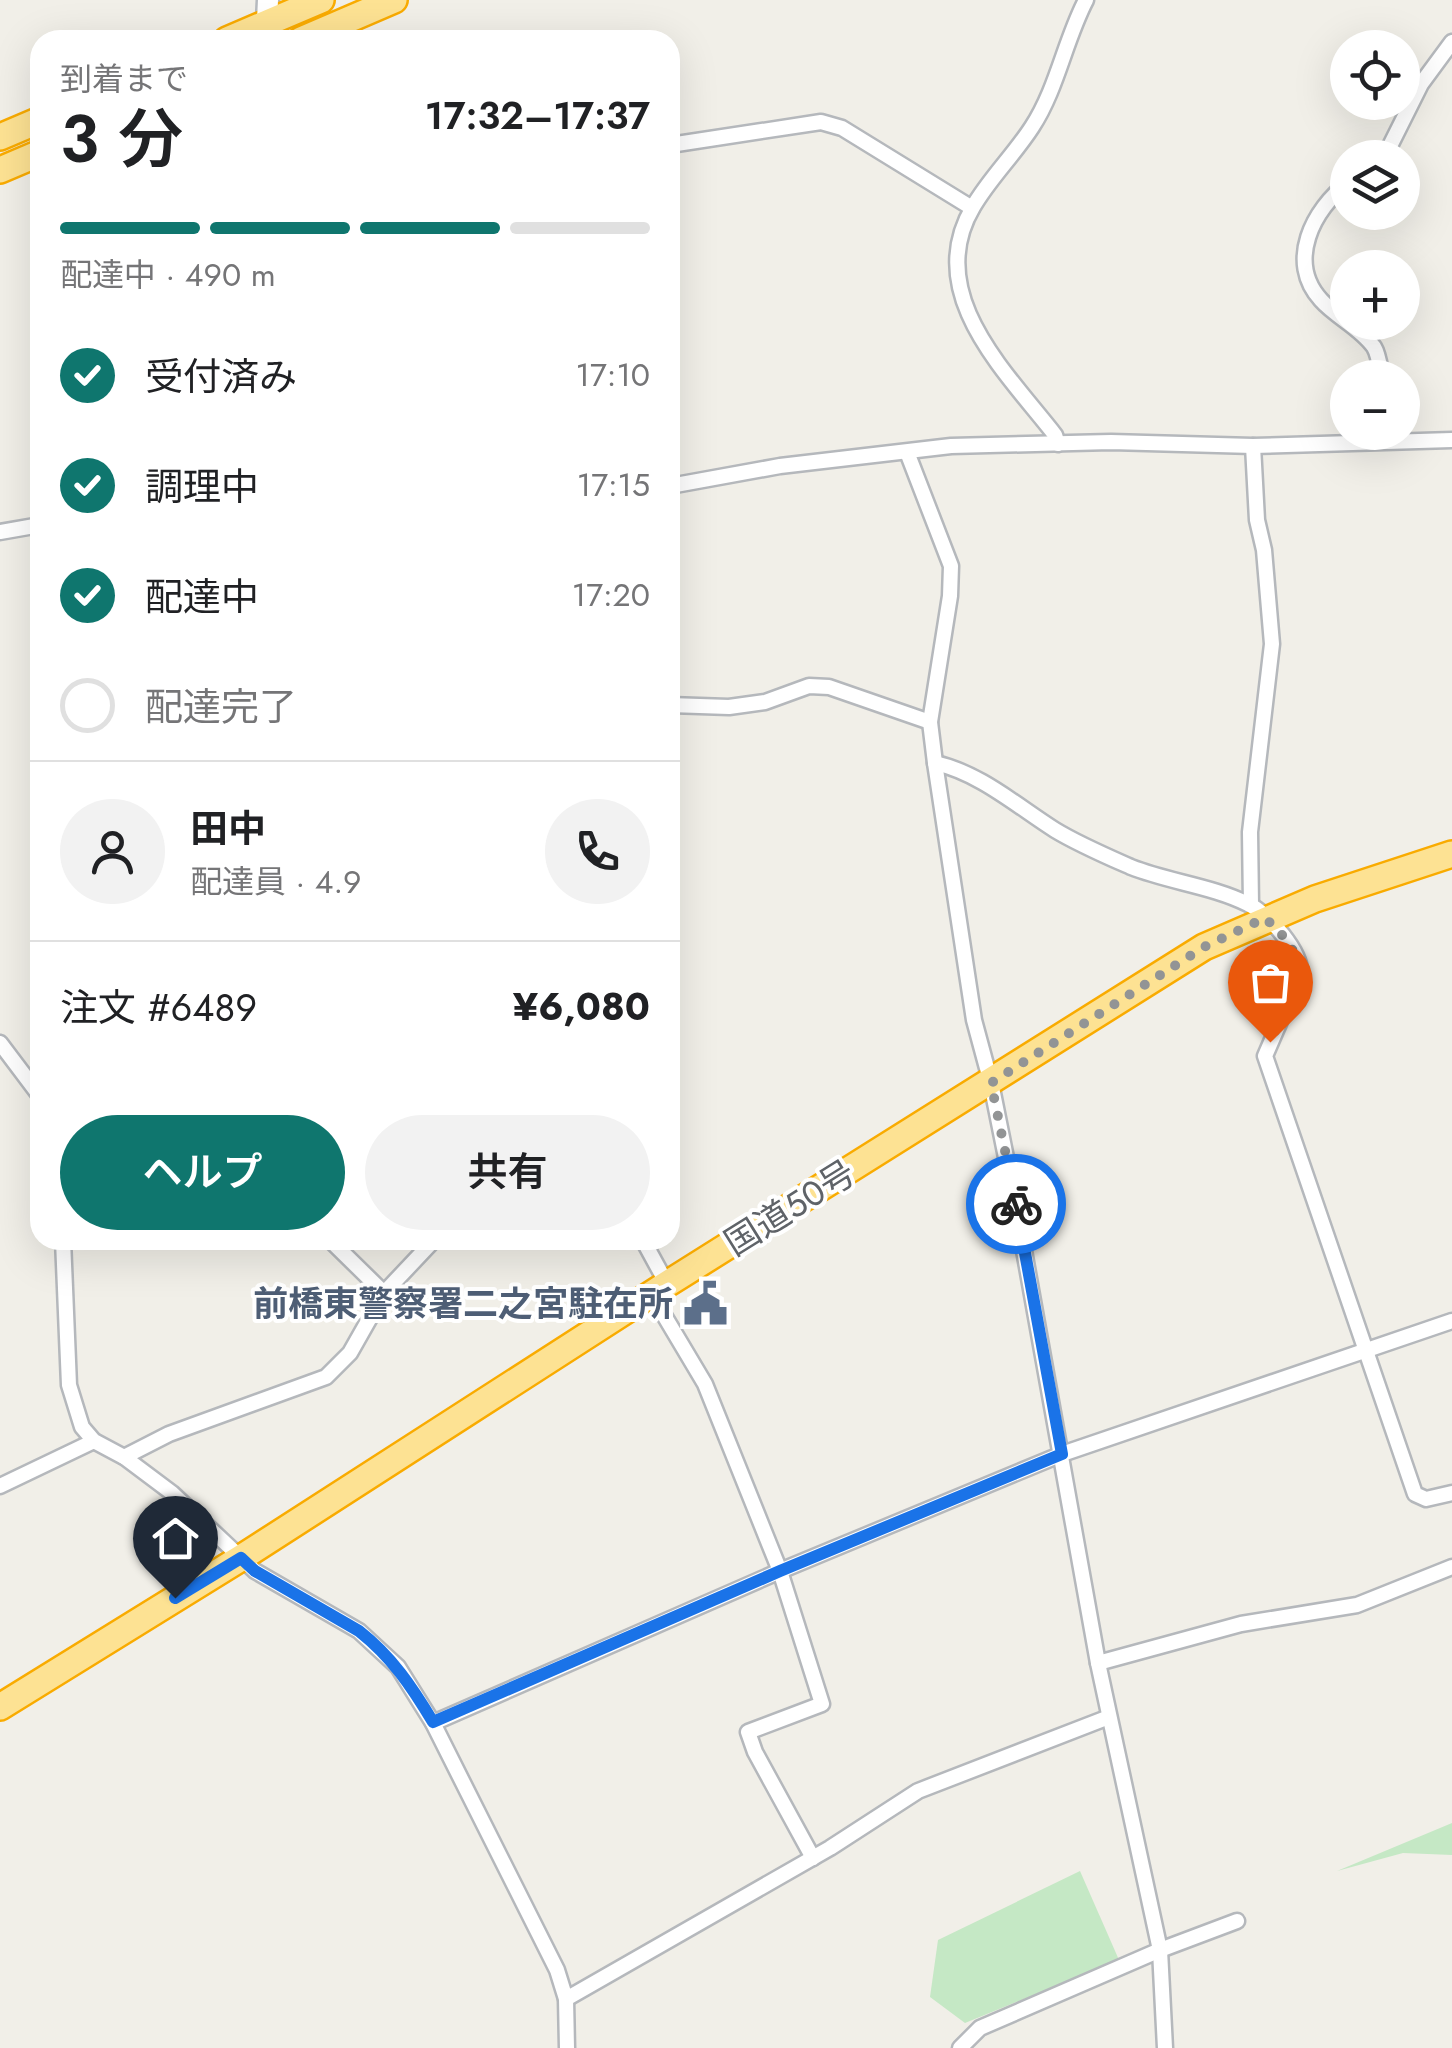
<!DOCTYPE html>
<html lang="ja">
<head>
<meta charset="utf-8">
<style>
  :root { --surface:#fff; --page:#f2f2f2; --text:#202124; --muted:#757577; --line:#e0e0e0; --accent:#0f766e }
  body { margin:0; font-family:Jost,"Noto Sans JP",sans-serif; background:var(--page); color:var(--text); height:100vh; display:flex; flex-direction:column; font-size:38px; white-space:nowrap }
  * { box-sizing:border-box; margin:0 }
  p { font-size:32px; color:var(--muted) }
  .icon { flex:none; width:55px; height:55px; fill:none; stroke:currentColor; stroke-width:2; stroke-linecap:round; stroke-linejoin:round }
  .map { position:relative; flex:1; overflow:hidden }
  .side { position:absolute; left:30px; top:30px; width:650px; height:1220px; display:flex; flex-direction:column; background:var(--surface); border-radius:30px; box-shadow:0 10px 40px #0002 }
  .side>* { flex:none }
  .buttons { position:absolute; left:1330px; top:30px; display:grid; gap:20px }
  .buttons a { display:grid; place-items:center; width:90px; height:90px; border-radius:50%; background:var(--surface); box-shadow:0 10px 40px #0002; font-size:50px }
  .pin { position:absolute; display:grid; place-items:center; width:85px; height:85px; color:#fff; margin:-102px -42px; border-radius:50% 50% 50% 0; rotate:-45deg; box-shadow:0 0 10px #0007 }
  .pin .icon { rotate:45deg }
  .courier { position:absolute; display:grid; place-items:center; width:100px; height:100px; margin:-50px; border:8px solid #1a73e8; border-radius:50%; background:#fff; color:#222; box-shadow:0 2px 12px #0007 }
  .summary em { font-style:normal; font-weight:600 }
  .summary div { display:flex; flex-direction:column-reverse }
  .summary { display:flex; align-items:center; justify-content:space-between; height:170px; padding:0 30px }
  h1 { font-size:65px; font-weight:600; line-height:75px }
  .bar { display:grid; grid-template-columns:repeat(4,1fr); gap:15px 10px; align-content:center; height:120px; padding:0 30px }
  .bar i { height:12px; border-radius:8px; background:var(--line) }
  .bar .current { background:var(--accent) }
  .bar p { grid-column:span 4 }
  .line { display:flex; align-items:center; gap:25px; padding:0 30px; border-top:2px solid var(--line) }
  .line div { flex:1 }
  .round { display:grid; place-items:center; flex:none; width:105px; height:105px; border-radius:52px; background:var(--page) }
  ol { padding:0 30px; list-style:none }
  li { display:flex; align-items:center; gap:30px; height:110px }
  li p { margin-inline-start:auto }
  li .icon { padding:10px; border-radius:50%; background:var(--accent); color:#fff; stroke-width:4 }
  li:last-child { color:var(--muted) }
  li i { width:55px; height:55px; border:5px solid var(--line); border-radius:50% }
  .action { display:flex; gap:20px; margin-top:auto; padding:20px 30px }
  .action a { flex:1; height:115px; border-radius:60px; background:var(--accent); color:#fff; font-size:40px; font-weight:600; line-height:115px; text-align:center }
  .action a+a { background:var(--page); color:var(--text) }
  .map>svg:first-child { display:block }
  .green { fill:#c5e8c5 }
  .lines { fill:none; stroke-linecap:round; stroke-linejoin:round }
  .street-casing { stroke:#b5b8bc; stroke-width:19 }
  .secondary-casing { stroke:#b6babf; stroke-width:25 }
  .highway-casing { stroke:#f9ab00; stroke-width:30 }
  .street { stroke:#fff; stroke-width:14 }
  .secondary { stroke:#fff; stroke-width:20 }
  .highway { stroke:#fde293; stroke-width:25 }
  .done { stroke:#929495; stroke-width:10; stroke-dasharray:0 18 }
  .route { stroke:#1a73e8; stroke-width:12 }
  .labels { text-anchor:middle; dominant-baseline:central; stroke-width:8; stroke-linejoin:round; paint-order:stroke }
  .street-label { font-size:35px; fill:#5f6368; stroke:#fff }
  .service-label { font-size:35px; font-weight:bold; fill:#4e5e75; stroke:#fff; text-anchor:end }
</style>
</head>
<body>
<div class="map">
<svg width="1452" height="2048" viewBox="0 0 1452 2048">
  <rect width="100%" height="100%" fill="#f1efe8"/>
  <g class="green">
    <path d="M1452 1823V1855L1403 1853 1337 1871Z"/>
    <path d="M1080 1871 1119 1960 965 2023 930 1997 938 1940Z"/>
  </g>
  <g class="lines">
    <defs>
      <g id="street">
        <path d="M670 145 821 122 842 128 972 208"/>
        <path d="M1384 158 1421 84 1452 42"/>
        <path d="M1348 183C1313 209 1286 262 1321 300 1336 317 1361 328 1374 347 1379 355 1380 368 1382 378"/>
        <path d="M1058 444 1055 435C1006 372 922 293 973 207 989 179 1014 155 1032 127 1057 89 1065 40 1086 0"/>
        <path d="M907 452 951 566 950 596 930 722 935 763 974 1020 991 1083 1018 1217 1098 1663 1160 1950 1165 2048"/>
        <path d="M670 486 780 466 951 446 1111 442 1253 446 1452 440"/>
        <path d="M0 532 40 525"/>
        <path d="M670 705 729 707 765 702 809 686 829 687 930 722"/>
        <path d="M935 763C980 773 1017 806 1055 830 1078 844 1106 856 1131 867 1169 882 1212 886 1248 904 1268 913 1303 953 1300 975L1265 1056 1415 1494 1426 1499 1452 1493"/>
        <path d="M1251 905 1250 832 1272 644 1264 550 1257 520 1253 446"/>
        <path d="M0 1043 40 1096"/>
        <path d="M63 1240 69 1385 82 1427 94 1441 124 1457 172 1493 255 1571 359 1631 398 1667 433 1723 557 1970 566 1999 567 2048"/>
        <path d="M330 1240 384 1293"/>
        <path d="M643 1240 667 1284"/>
        <path d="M652 1295 705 1384 780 1571 822 1704 748 1732 755 1752 813 1858"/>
        <path d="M124 1457 169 1434 326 1377 350 1353 384 1293 434 1240"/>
        <path d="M0 1486 94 1441"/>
        <path d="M1098 1663 1241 1624 1357 1605 1452 1567"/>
        <path d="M433 1723 780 1571 1062 1454 1452 1321"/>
        <path d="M566 1999 830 1848 918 1791 1109 1717"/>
        <path d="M960 2048 980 2028 1160 1950 1237 1921"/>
      </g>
      <path id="secondary" d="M266 40 268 0"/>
      <g id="highway">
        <path d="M227 40 321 0"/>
        <path d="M301 40 394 0"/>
        <path d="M0 137 40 120"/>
        <path d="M0 170 40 153"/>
        <path d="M0 1707 241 1558 667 1284 1204 947 1315 899 1452 854"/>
      </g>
    </defs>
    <use href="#street" class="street-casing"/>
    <use href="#secondary" class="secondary-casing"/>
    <use href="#highway" class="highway-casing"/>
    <use href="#street" class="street"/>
    <use href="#secondary" class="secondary"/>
    <use href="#highway" class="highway"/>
  </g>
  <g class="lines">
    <path class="done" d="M1016 1204 991 1083 1204 947 1265 918 1280 932 1302 964 1300 975 1270 1042"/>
    <path class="route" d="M175 1598 241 1558 255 1571 359 1631C392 1657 412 1687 433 1722L780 1571 1062 1454 1016 1204"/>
  </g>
  <defs>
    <symbol id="civic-bare" viewBox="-9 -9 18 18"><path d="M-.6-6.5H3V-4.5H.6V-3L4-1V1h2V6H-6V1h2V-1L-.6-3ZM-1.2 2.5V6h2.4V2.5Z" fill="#5c6f8a" stroke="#fff" stroke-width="2.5" paint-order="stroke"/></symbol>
  </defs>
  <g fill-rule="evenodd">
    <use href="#civic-bare" x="674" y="1272" width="63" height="63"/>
  </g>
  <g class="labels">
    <g class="street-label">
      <text transform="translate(790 1208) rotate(-32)">国道50号</text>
    </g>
    <g class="service-label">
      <text x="673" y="1304">前橋東警察署二之宮駐在所</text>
    </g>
  </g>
</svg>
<div class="buttons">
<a><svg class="icon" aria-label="locate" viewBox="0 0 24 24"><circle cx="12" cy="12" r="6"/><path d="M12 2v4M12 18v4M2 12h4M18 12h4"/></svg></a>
<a><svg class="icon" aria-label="layers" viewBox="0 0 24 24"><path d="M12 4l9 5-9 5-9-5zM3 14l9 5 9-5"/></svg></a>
<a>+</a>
<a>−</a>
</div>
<div class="pin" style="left:1270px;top:1042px;background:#ea580c"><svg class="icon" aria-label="bag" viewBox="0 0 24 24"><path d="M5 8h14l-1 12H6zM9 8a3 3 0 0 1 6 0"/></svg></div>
<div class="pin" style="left:175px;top:1598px;background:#1f2937"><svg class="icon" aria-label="home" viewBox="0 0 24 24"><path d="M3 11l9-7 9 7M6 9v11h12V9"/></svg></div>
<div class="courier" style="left:1016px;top:1204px"><svg class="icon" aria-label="bike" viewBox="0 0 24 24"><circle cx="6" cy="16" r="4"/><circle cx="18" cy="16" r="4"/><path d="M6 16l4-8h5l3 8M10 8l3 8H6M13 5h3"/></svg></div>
<section class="side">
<div class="summary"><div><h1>3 分</h1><p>到着まで</p></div><em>17:32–17:37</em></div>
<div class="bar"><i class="current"></i><i class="current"></i><i class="current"></i><i></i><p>配達中 · 490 m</p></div>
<ol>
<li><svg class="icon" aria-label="check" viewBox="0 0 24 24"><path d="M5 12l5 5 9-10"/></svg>受付済み<p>17:10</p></li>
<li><svg class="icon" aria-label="check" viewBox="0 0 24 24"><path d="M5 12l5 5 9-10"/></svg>調理中<p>17:15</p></li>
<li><svg class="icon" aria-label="check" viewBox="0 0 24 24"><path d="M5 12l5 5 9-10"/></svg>配達中<p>17:20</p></li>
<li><i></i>配達完了</li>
</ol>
<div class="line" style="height:180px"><a class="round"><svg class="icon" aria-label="person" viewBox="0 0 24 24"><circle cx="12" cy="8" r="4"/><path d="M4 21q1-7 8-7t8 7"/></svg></a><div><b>田中</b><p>配達員 · 4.9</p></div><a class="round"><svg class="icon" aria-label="phone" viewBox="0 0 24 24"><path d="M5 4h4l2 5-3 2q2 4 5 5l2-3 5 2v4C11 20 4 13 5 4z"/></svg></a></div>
<div class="line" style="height:130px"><div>注文 #6489</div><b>¥6,080</b></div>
<div class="action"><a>ヘルプ</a><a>共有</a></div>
</section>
</div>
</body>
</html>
